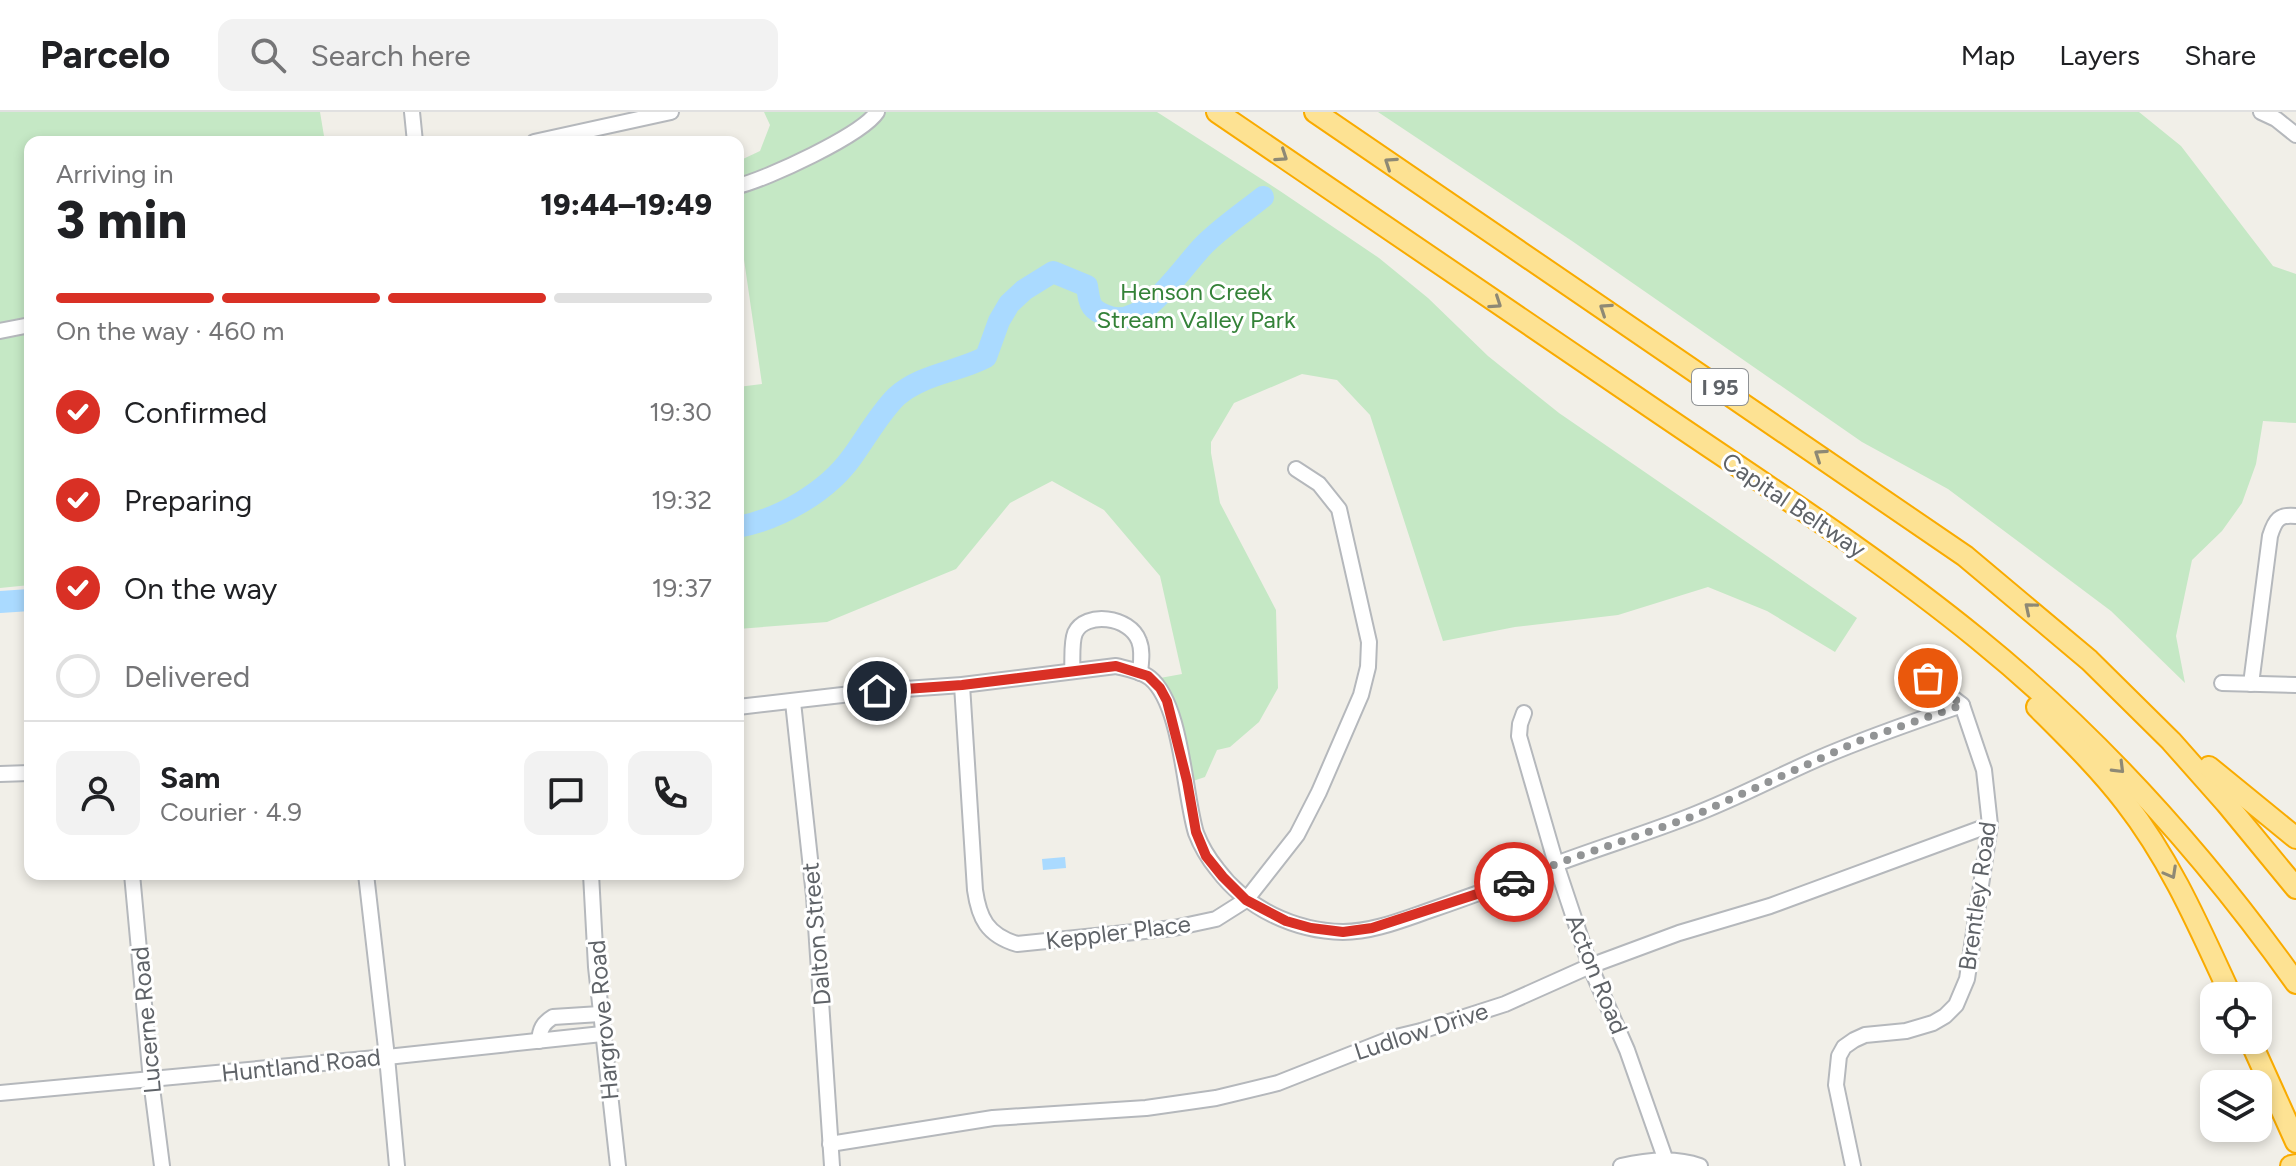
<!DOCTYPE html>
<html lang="en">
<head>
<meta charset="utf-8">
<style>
  :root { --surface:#fff; --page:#f2f2f2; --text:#202124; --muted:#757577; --line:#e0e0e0; --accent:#d93025 }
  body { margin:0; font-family:Figtree,sans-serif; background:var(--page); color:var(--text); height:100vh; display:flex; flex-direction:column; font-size:30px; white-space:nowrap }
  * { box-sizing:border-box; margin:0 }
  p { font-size:26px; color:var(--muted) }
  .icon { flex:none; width:44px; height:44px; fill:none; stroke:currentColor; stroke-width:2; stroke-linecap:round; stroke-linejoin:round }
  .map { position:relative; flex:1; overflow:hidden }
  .details { position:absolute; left:24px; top:24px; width:720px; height:744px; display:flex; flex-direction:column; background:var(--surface); border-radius:16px; box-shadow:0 4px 12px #0003 }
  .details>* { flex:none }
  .tools { position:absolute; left:2200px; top:870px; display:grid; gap:16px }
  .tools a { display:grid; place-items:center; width:72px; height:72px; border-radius:16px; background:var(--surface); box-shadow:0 4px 12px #0003; font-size:40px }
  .pin { position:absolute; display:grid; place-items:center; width:68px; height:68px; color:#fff; margin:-34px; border:4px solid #fff; border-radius:50%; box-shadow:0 2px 8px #0007 }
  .courier { position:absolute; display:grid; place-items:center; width:80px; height:80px; margin:-40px; border:6px solid #d93025; border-radius:50%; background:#fff; color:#222; box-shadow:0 2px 10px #0007 }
  .overview em { font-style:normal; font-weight:800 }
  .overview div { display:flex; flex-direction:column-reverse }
  .overview { display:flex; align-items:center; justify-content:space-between; height:136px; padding:0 32px }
  h1 { font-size:52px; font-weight:800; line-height:60px }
  .bar { display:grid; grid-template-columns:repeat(4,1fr); gap:12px 8px; align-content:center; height:96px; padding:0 32px }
  .bar i { height:10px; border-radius:6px; background:var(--line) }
  .bar .selected { background:var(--accent) }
  .bar p { grid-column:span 4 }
  .line { display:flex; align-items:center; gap:20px; padding:0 32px; border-top:2px solid var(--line) }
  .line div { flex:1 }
  .round { display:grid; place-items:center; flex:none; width:84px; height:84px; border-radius:16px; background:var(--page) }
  ol { padding:0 32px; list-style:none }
  li { display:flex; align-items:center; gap:24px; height:88px }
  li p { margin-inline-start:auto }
  li .icon { padding:8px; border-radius:50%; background:var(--accent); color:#fff; stroke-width:4 }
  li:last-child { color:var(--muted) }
  li i { width:44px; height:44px; border:4px solid var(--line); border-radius:50% }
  header { display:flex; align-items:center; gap:48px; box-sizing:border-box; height:112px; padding:0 40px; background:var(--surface); border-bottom:2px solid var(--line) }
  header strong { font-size:38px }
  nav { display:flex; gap:44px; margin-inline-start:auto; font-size:28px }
  .search { width:560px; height:72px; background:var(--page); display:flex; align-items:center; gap:20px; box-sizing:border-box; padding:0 28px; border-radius:16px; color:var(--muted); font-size:30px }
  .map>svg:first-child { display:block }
  .green { fill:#c5e8c5 }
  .water { fill:#aadaff }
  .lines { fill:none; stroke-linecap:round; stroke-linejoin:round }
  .river { stroke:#aadaff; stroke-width:22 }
  .minor-casing { stroke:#b5b8bc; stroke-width:18 }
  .highway-casing { stroke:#f9ab00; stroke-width:24 }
  .minor { stroke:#fff; stroke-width:14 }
  .highway { stroke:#fde293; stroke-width:20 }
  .oneway { stroke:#8e8975 }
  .done { stroke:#929495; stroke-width:8; stroke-dasharray:0 14.4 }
  .route { stroke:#d93025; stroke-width:10 }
  .labels { text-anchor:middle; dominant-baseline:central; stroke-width:6; stroke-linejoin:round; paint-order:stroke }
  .shield { fill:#fff; stroke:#8f9295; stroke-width:2 }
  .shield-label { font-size:22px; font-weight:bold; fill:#5f6368 }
  .park-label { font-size:24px; fill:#348238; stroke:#fff }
  .street-label { font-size:24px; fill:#5f6368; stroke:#fff }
</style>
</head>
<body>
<header>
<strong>Parcelo</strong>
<div class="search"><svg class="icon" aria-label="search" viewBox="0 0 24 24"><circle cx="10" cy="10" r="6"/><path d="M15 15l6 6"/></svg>Search here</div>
<nav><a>Map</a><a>Layers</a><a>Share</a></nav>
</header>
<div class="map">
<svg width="2296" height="1054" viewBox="0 0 2296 1054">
  <rect width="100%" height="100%" fill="#f1efe8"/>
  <g class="green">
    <path d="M0 0H320L325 30H30V473L0 476Z"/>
    <path d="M764 0H1157L1280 79 1379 146 1428 186 1488 244 1559 301 1857 506 1835 540 1767 499 1708 475 1618 503 1515 515 1443 529 1370 303 1337 268 1302 262 1234 291 1211 330V341L1220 391 1276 498 1278 576 1259 610 1230 635 1217 638 1205 665 1190 670 1166 574 1160 566 1182 562 1160 464 1104 398 1052 369 1010 391 956 457 827 510 738 517V275L762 272 738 106V94L745 75 743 47 760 39 770 13Z"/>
    <path d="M1378 0H2139L2181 34 2273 154 2296 162V311L2263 309 2256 352 2242 391 2222 419 2192 448 2176 524 2185 571 2111 499 1948 377 1862 330 1572 129Z"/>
  </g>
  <path class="water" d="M1065 745 1066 756 1043 758 1042 747Z"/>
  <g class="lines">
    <g class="river">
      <path d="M738 415C780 407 827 380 852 345 866 326 879 302 896 285 921 262 958 260 986 245L999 209 1009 192 1024 178 1053 160 1087 174C1090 194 1090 198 1110 205 1145 216 1182 155 1204 133 1222 115 1243 101 1263 85"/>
      <path d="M0 490 30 488"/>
    </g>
    <defs>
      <g id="minor">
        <path d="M412 0 415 30"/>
        <path d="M2261 0 2276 7 2296 23"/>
        <path d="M534 30 671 0"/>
        <path d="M738 74C767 67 862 23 877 0"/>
        <path d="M0 219 30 213"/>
        <path d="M1072 559C1073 548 1071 531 1075 521 1085 499 1130 504 1139 529 1143 539 1141 550 1140 561"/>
        <path d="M2222 571 2296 573"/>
        <path d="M2251 572 2270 424C2275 408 2279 402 2296 404"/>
        <path d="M962 573 975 778C979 806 987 823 1017 832L1174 816 1216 807 1246 788 1297 723 1319 680 1361 583 1368 555 1369 530 1339 397 1319 372 1296 357"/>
        <path d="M793 590 814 784 832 1054"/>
        <path d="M738 595 877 579 962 573 1116 554C1128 557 1141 559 1150 566 1182 592 1184 682 1196 721 1201 734 1208 746 1217 757 1246 796 1294 819 1343 820 1371 820 1399 809 1425 800 1469 785 1512 769 1556 752 1601 735 1648 721 1693 703 1735 687 1774 666 1815 648 1863 627 1912 610 1962 593"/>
        <path d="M1524 601 1520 612 1519 624 1556 752 1590 854 1627 938 1666 1049"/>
        <path d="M0 662 30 661"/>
        <path d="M132 762 151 968 162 1054"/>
        <path d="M366 762 387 945 397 1054"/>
        <path d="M591 762 596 855 618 1054"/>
        <path d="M539 929C540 917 543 911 553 905L600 902"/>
        <path d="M0 981 387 945 602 922"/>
        <path d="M830 1032 993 1006 1146 996 1216 986 1278 971 1392 926 1421 919 1505 892 1590 854 1679 821 1770 794 1990 713"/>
        <path d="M1621 1054C1647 1048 1674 1045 1700 1054"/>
        <path d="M1853 1054 1836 973 1839 944 1844 935 1854 928 1865 923 1906 919 1933 911 1945 904 1956 893 1967 867 1990 713 1984 658 1962 593 1910 553"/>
      </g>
      <g id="highway">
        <path d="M1217 0C1362 99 1507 198 1652 296 1762 371 1875 443 1978 527 2100 626 2205 743 2296 871"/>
        <path d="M1315 0 1965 444 2089 548 2171 629 2226 691 2296 776"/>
        <path d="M2037 595C2067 625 2099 656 2125 690 2171 749 2200 817 2231 884"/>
        <path d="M2209 655 2296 726"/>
        <path d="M2250 928 2296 1030"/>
        <path d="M2291 1054 2296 1053"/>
      </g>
    </defs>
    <use href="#minor" class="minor-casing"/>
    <use href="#highway" class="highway-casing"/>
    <use href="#minor" class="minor"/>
    <use href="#highway" class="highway"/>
  </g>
  <defs><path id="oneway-chevron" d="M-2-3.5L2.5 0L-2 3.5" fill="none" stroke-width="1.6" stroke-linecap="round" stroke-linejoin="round" transform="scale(2)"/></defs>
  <g class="oneway">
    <use href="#oneway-chevron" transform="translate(1282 44) rotate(34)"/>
    <use href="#oneway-chevron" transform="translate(1390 51) rotate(-146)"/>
    <use href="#oneway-chevron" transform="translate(1496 191) rotate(34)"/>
    <use href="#oneway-chevron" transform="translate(1605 197) rotate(-146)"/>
    <use href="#oneway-chevron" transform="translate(1820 343) rotate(-146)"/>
    <use href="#oneway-chevron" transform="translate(2030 496) rotate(-140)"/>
    <use href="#oneway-chevron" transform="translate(2119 656) rotate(45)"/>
    <use href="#oneway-chevron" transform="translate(2171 761) rotate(61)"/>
  </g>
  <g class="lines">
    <path class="done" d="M1514 770 1556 752 1691 705 1859 629 1962 593 1928 566"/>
    <path class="route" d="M877 579 962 573 1116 554 1148 564 1160 576 1167 589 1187 669 1196 720 1206 744 1223 765 1246 788 1286 809 1311 816 1343 820 1372 816 1514 770"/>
  </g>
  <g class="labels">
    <rect class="shield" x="1692" y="257" width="56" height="36" rx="6"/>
    <g class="shield-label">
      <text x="1720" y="275">I 95</text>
    </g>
    <g class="park-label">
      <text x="1196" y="179">Henson Creek<tspan x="1196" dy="28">Stream Valley Park</tspan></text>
    </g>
    <g class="street-label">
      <text transform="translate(1794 393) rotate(34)">Capital Beltway</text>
      <text transform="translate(1977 784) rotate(-82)">Brentley Road</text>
      <text transform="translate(1118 820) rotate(-7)">Keppler Place</text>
      <text transform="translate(816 822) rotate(-95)">Dalton Street</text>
      <text transform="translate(1597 862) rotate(68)">Acton Road</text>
      <text transform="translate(146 908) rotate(-95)">Lucerne Road</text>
      <text transform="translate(603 908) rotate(-95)">Hargrove Road</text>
      <text transform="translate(1421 919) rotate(-18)">Ludlow Drive</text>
      <text transform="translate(301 953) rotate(-6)">Huntland Road</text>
    </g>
  </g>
</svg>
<div class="tools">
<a><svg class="icon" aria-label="locate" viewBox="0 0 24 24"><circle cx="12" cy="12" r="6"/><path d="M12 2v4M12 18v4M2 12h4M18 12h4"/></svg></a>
<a><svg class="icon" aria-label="layers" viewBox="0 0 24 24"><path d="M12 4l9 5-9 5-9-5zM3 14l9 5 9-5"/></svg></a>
</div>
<div class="pin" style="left:1928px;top:566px;background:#ea580c"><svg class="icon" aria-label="bag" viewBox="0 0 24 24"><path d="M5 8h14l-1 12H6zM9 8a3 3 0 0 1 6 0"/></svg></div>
<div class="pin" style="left:877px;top:579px;background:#1f2937"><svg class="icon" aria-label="home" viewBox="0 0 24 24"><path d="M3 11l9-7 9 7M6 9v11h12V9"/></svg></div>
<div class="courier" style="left:1514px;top:770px"><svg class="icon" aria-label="car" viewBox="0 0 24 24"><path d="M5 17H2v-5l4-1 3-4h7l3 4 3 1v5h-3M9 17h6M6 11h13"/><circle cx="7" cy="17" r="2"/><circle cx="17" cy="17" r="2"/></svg></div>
<section class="details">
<div class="overview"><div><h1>3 min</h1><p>Arriving in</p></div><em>19:44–19:49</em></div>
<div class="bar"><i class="selected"></i><i class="selected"></i><i class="selected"></i><i></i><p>On the way · 460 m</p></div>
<ol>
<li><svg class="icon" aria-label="check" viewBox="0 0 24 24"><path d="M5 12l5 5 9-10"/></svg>Confirmed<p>19:30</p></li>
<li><svg class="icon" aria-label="check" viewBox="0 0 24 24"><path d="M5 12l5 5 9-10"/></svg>Preparing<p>19:32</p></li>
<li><svg class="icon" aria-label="check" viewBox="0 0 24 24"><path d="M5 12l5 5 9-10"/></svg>On the way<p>19:37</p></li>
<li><i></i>Delivered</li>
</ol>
<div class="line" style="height:144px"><a class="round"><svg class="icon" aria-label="person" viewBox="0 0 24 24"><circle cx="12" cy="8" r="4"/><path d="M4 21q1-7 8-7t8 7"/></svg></a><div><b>Sam</b><p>Courier · 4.9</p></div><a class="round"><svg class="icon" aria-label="chat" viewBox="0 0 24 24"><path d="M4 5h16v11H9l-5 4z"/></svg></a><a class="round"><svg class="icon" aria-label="phone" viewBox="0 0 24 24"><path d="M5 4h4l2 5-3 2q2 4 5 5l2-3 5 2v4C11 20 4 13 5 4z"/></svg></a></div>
</section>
</div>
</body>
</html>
